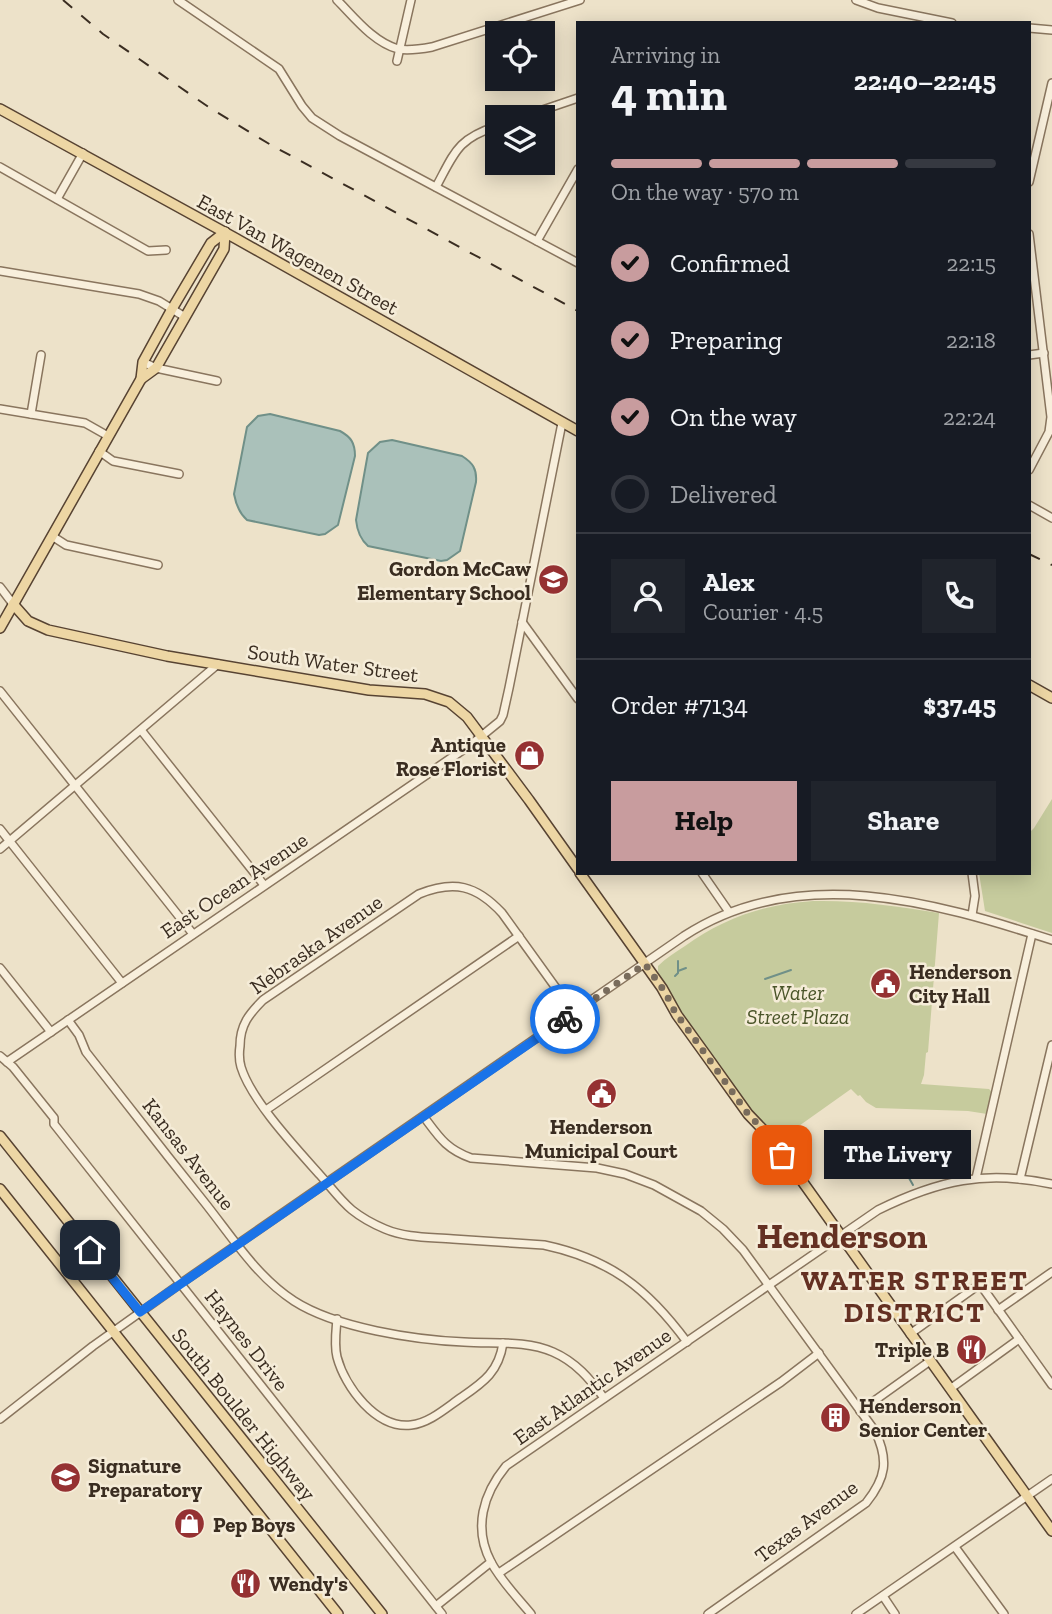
<!DOCTYPE html>
<html lang="en">
<head>
<meta charset="utf-8">
<style>
  :root { --surface:#171b24; --page:#20242c; --text:#f1f3f6; --muted:#9ea1a6; --line:#363941; --accent:#c89c9e }
  body { margin:0; font-family:"Zilla Slab",serif; background:var(--page); color:var(--text); height:100vh; display:flex; flex-direction:column; font-size:26px; white-space:nowrap }
  * { box-sizing:border-box; margin:0 }
  p { font-size:23px; color:var(--muted) }
  .icon { flex:none; width:38px; height:38px; fill:none; stroke:currentColor; stroke-width:2; stroke-linecap:round; stroke-linejoin:round }
  .map { position:relative; flex:1; overflow:hidden }
  .details { position:absolute; left:576px; top:21px; width:455px; height:854px; display:flex; flex-direction:column; background:var(--surface); border-radius:0px; box-shadow:0 4px 18px #0003 }
  .details>* { flex:none }
  .fabs { position:absolute; left:485px; top:21px; display:grid; gap:14px }
  .fabs a { display:grid; place-items:center; width:70px; height:70px; border-radius:0px; background:var(--surface); box-shadow:0 4px 18px #0003; font-size:35px }
  .pin { position:absolute; display:grid; place-items:center; width:60px; height:60px; color:#fff; margin:-30px; border-radius:14px; box-shadow:0 4px 10px #0006 }
  .courier { position:absolute; display:grid; place-items:center; width:70px; height:70px; margin:-35px; border:5px solid #1a73e8; border-radius:50%; background:#fff; color:#222; box-shadow:0 2px 9px #0007 }
  .bubble { position:absolute; height:49px; border-radius:0px; background:var(--surface); box-shadow:0 4px 18px #0003; font-size:23px; font-weight:800; line-height:49px; text-align:center }
  .summary em { font-style:normal; font-weight:800 }
  .summary div { display:flex; flex-direction:column-reverse }
  .summary { display:flex; align-items:center; justify-content:space-between; height:119px; padding:0 35px }
  h1 { font-size:46px; font-weight:800; line-height:52px }
  .bar { display:grid; grid-template-columns:repeat(4,1fr); gap:10px 7px; align-content:center; height:84px; padding:0 35px }
  .bar i { height:9px; border-radius:5px; background:var(--line) }
  .bar .selected { background:var(--accent) }
  .bar p { grid-column:span 4 }
  .line { display:flex; align-items:center; gap:18px; padding:0 35px; border-top:2px solid var(--line) }
  .line div { flex:1 }
  .round { display:grid; place-items:center; flex:none; width:74px; height:74px; border-radius:0px; background:var(--page) }
  ol { padding:0 35px; list-style:none }
  li { display:flex; align-items:center; gap:21px; height:77px }
  li p { margin-inline-start:auto }
  li .icon { padding:7px; border-radius:50%; background:var(--accent); color:#111; stroke-width:4 }
  li:last-child { color:var(--muted) }
  li i { width:38px; height:38px; border:4px solid var(--line); border-radius:50% }
  .button { display:flex; gap:14px; margin-top:auto; padding:14px 35px }
  .button a { flex:1; height:80px; border-radius:0px; background:var(--accent); color:#111; font-size:28px; font-weight:800; line-height:80px; text-align:center }
  .button a+a { background:var(--page); color:var(--text) }
  .map>svg:first-child { display:block }
  .green { fill:#c6cb9d }
  .water { fill:#aac1ba; stroke:#709088; stroke-width:2 }
  .lines { fill:none; stroke-linecap:round; stroke-linejoin:round }
  .stream { stroke:#709088; stroke-width:2 }
  .minor-casing { stroke:#89755e; stroke-width:10 }
  .major-casing { stroke:#574332; stroke-width:12 }
  .minor { stroke:#f8efdc; stroke-width:7 }
  .major { stroke:#edd6a4; stroke-width:9 }
  .rail { stroke:#3a2d21; stroke-width:2; stroke-dasharray:12 12; stroke-linecap:butt }
  .done { stroke:#796c5c; stroke-width:7; stroke-dasharray:0 12.6 }
  .route { stroke:#1a73e8; stroke-width:9 }
  .labels { text-anchor:middle; dominant-baseline:central; stroke-width:5; stroke-linejoin:round; paint-order:stroke }
  .street-label { font-size:21px; fill:#3a2d21; stroke:#f5ecd8 }
  .poi-label { font-size:21px; font-weight:bold; fill:#3a2d21; stroke:#f5ecd8; text-anchor:start }
  .park-label { font-size:21px; font-style:italic; fill:#4a5529; stroke:#f5ecd8 }
  .district-label { font-size:28px; font-weight:bold; letter-spacing:2px; fill:#643022; stroke:#f5ecd8 }
  .town-label { font-size:35px; font-weight:bold; fill:#643022; stroke:#f5ecd8 }
</style>
</head>
<body>
<div class="map">
<svg width="1052" height="1614" viewBox="0 0 1052 1614">
  <rect width="100%" height="100%" fill="#ede2c9"/>
  <g class="green">
    <path d="M1052 799V933L985 911 979 873H1029V833L1034 828Z"/>
    <path d="M813 901C856 900 897 906 939 913L928 1052 926 1053 924 1075 921 1084 989 1089 992 1092 987 1114 968 1111 876 1108 866 1102 860 1095 858 1096 851 1089 789 1133 788 1135 804 1157 802 1159 785 1136 780 1138 775 1136 753 1114 679 1012 668 988 658 973V966C666 958 676 952 685 946 724 918 765 904 813 901Z"/>
  </g>
  <g class="water">
    <path d="M270 414 340 431C351 437 355 443 355 456L338 525 325 534 319 535 247 520C239 513 236 505 234 494L247 427 258 416Z"/>
    <path d="M392 440 462 456C473 463 477 469 476 482L460 551 447 560 441 561 368 546C360 539 357 530 356 520L368 453 380 442Z"/>
  </g>
  <g class="lines">
    <g class="stream">
      <path d="M678 971 686 968"/>
      <path d="M675 976 678 973V961"/>
      <path d="M765 979 791 970"/>
      <path d="M913 1166 915 1172 909 1178 913 1185"/>
    </g>
    <defs>
      <g id="minor">
        <path d="M178 0 279 69 302 106 312 118 340 136 578 263"/>
        <path d="M337 0C354 17 373 42 398 49 409 51 421 49 432 47L580 0"/>
        <path d="M856 0 878 8 952 23"/>
        <path d="M1029 28 1052 30"/>
        <path d="M397 61 411 0"/>
        <path d="M522 117 578 98"/>
        <path d="M0 167 148 251 166 250"/>
        <path d="M1029 182 1052 83"/>
        <path d="M436 187C455 152 457 139 497 126"/>
        <path d="M57 199 83 153"/>
        <path d="M1029 234 1051 417 1049 432 1029 470"/>
        <path d="M537 241 578 169"/>
        <path d="M0 271 139 294 159 301 185 317"/>
        <path d="M1029 355 1044 353"/>
        <path d="M143 362 156 368 217 381"/>
        <path d="M0 409 85 423 108 436"/>
        <path d="M31 414 41 355"/>
        <path d="M99 451 113 461 179 474"/>
        <path d="M1029 505 1052 518"/>
        <path d="M52 536 66 545 158 565"/>
        <path d="M0 587 13 604"/>
        <path d="M522 622 578 699"/>
        <path d="M0 691 193 934"/>
        <path d="M141 730 264 885"/>
        <path d="M0 829 122 983"/>
        <path d="M0 849 218 664"/>
        <path d="M702 873 729 912"/>
        <path d="M972 873 975 896 972 915"/>
        <path d="M0 968 51 1032"/>
        <path d="M574 1013 502 913C476 885 454 880 419 894L263 1000C249 1014 240 1025 240 1046 239 1053 239 1060 241 1067 251 1100 296 1148 320 1175 330 1186 340 1200 352 1210 362 1218 373 1224 385 1229 406 1238 430 1237 453 1239 484 1241 514 1243 544 1245 610 1259 647 1288 687 1342"/>
        <path d="M68 1020 79 1035 86 1052C126 1103 165 1153 205 1203 232 1237 257 1277 294 1301 336 1328 415 1340 464 1342 494 1344 526 1340 553 1352 576 1362 590 1379 604 1398"/>
        <path d="M0 1056 13 1067 54 1118V1124L442 1614"/>
        <path d="M7 1062 473 743 500 721 503 715 509 688 562 423"/>
        <path d="M266 1110 519 936"/>
        <path d="M424 1117C439 1137 446 1149 471 1158L597 1168 625 1174 654 1185 701 1211 723 1229 743 1250 875 1431C889 1460 886 1478 866 1503L708 1614"/>
        <path d="M976 1178 1032 934"/>
        <path d="M1020 1179 1052 1045"/>
        <path d="M998 1310 1052 1272"/>
        <path d="M337 1319C336 1331 334 1345 337 1357 345 1387 376 1429 411 1425 430 1423 447 1407 462 1397 484 1382 499 1371 503 1343"/>
        <path d="M910 1334 980 1284 1052 1385"/>
        <path d="M950 1389 1019 1339"/>
        <path d="M860 1411 930 1361"/>
        <path d="M0 1419 93 1346 180 1284 684 936C797 862 934 902 1052 940"/>
        <path d="M955 1547 1004 1614"/>
        <path d="M499 1573 781 1382 819 1353"/>
        <path d="M883 1596 895 1614"/>
        <path d="M436 1606 491 1562"/>
        <path d="M531 1614C517 1597 501 1581 491 1562 473 1528 483 1494 506 1466L878 1210C939 1180 985 1170 1052 1184"/>
        <path d="M856 1614 1052 1479"/>
      </g>
      <g id="major">
        <path d="M0 109 235 238 578 431"/>
        <path d="M141 379 156 368 224 249 225 232"/>
        <path d="M13 604 28 621 48 630 167 656 369 690 425 694 449 702 467 717 529 800 578 869"/>
        <path d="M0 628 141 379 143 362 172 309 211 243 225 232"/>
        <path d="M1029 685 1052 698"/>
        <path d="M580 873 662 988 677 1015 708 1058 748 1114 772 1139 1052 1531"/>
        <path d="M0 1136 382 1614"/>
        <path d="M0 1189 338 1614"/>
      </g>
    </defs>
    <use href="#minor" class="minor-casing"/>
    <use href="#major" class="major-casing"/>
    <use href="#minor" class="minor"/>
    <use href="#major" class="major"/>
    <g class="rail">
      <path d="M63 0 103 34 210 108 271 145 578 311"/>
      <path d="M1029 554 1052 565"/>
    </g>
  </g>
  <g class="lines">
    <path class="done" d="M565 1019 645 964 665 992 675 1012 694 1038 748 1114 772 1139 782 1155"/>
    <path class="route" d="M90 1250 140 1312 565 1019"/>
  </g>
  <defs>
    <symbol id="school-disc" viewBox="-11 -11 22 22"><circle r="9.5" fill="#953132" stroke="#f5ecd8"/><path d="M0-5L7-2L0 1L-7-2ZM-4 1L0 2.5L4 1V4Q0 6-4 4Z" fill="#fff"/></symbol>
    <symbol id="shop-disc" viewBox="-11 -11 22 22"><circle r="9.5" fill="#953132" stroke="#f5ecd8"/><path d="M-5-2.5h2.3a2.7 3.5 0 0 1 5.4 0H5L5.5 6h-11ZM-1.5-2.5h3a1.5 2.3 0 0 0-3 0Z" fill="#fff"/></symbol>
    <symbol id="civic-disc" viewBox="-11 -11 22 22"><circle r="9.5" fill="#953132" stroke="#f5ecd8"/><path d="M-.6-6.5H3V-4.5H.6V-3L4-1V1h2V6H-6V1h2V-1L-.6-3ZM-1.2 2.5V6h2.4V2.5Z" fill="#fff"/></symbol>
    <symbol id="restaurant-disc" viewBox="-11 -11 22 22"><circle r="9.5" fill="#953132" stroke="#f5ecd8"/><path d="M-5-6h1v4h1v-4h1v4h1v-4h1v5L-1.5 .5V6h-2V.5L-5-1ZM5-6V6H3V1.5H1.5Q1.5-4 5-6Z" fill="#fff"/></symbol>
    <symbol id="building-disc" viewBox="-11 -11 22 22"><circle r="9.5" fill="#953132" stroke="#f5ecd8"/><path d="M-4-6H4V6H1V3H-1V6H-4ZM-2.5-4.3h1.7v1.8h-1.7ZM.8-4.3h1.7v1.8H.8ZM-2.5-1h1.7V.8h-1.7ZM.8-1h1.7V.8H.8Z" fill="#fff"/></symbol>
  </defs>
  <g fill-rule="evenodd">
    <use href="#school-disc" x="536" y="562" width="35" height="35"/>
    <use href="#shop-disc" x="512" y="738" width="35" height="35"/>
    <use href="#civic-disc" x="868" y="966" width="35" height="35"/>
    <use href="#civic-disc" x="584" y="1076" width="35" height="35"/>
    <use href="#restaurant-disc" x="954" y="1332" width="35" height="35"/>
    <use href="#building-disc" x="818" y="1400" width="35" height="35"/>
    <use href="#school-disc" x="48" y="1460" width="35" height="35"/>
    <use href="#shop-disc" x="172" y="1506" width="35" height="35"/>
    <use href="#restaurant-disc" x="228" y="1566" width="35" height="35"/>
  </g>
  <g class="labels">
    <g class="street-label">
      <text transform="translate(298 254) rotate(29)">East Van Wagenen Street</text>
      <text transform="translate(333 663) rotate(8)">South Water Street</text>
      <text transform="translate(234 885) rotate(-34)">East Ocean Avenue</text>
      <text transform="translate(316 944) rotate(-35)">Nebraska Avenue</text>
      <text transform="translate(189 1154) rotate(52)">Kansas Avenue</text>
      <text transform="translate(247 1340) rotate(52)">Haynes Drive</text>
      <text transform="translate(592 1386) rotate(-35)">East Atlantic Avenue</text>
      <text transform="translate(244 1414) rotate(51)">South Boulder Highway</text>
      <text transform="translate(806 1521) rotate(-37)">Texas Avenue</text>
    </g>
    <g class="poi-label">
      <text x="531" y="568" text-anchor="end">Gordon McCaw<tspan x="531" dy="24">Elementary School</tspan></text>
      <text x="506" y="744" text-anchor="end">Antique<tspan x="506" dy="24">Rose Florist</tspan></text>
      <text x="909" y="971">Henderson<tspan x="909" dy="24">City Hall</tspan></text>
      <text x="601" y="1126" text-anchor="middle">Henderson<tspan x="601" dy="24">Municipal Court</tspan></text>
      <text x="949" y="1349" text-anchor="end">Triple B</text>
      <text x="859" y="1405">Henderson<tspan x="859" dy="24">Senior Center</tspan></text>
      <text x="88" y="1465">Signature<tspan x="88" dy="24">Preparatory</tspan></text>
      <text x="213" y="1524">Pep Boys</text>
      <text x="269" y="1583">Wendy's</text>
    </g>
    <g class="park-label">
      <text x="798" y="992">Water<tspan x="798" dy="24">Street Plaza</tspan></text>
    </g>
    <g class="district-label">
      <text x="915" y="1280">WATER STREET<tspan x="915" dy="32">DISTRICT</tspan></text>
    </g>
    <g class="town-label">
      <text x="842" y="1236">Henderson</text>
    </g>
  </g>
</svg>
<div class="fabs">
<a><svg class="icon" aria-label="locate" viewBox="0 0 24 24"><circle cx="12" cy="12" r="6"/><path d="M12 2v4M12 18v4M2 12h4M18 12h4"/></svg></a>
<a><svg class="icon" aria-label="layers" viewBox="0 0 24 24"><path d="M12 4l9 5-9 5-9-5zM3 14l9 5 9-5"/></svg></a>
</div>
<div class="pin" style="left:782px;top:1155px;background:#ea580c"><svg class="icon" aria-label="bag" viewBox="0 0 24 24"><path d="M5 8h14l-1 12H6zM9 8a3 3 0 0 1 6 0"/></svg></div>
<div class="pin" style="left:90px;top:1250px;background:#1f2937"><svg class="icon" aria-label="home" viewBox="0 0 24 24"><path d="M3 11l9-7 9 7M6 9v11h12V9"/></svg></div>
<div class="courier" style="left:565px;top:1019px"><svg class="icon" aria-label="bike" viewBox="0 0 24 24"><circle cx="6" cy="16" r="4"/><circle cx="18" cy="16" r="4"/><path d="M6 16l4-8h5l3 8M10 8l3 8H6M13 5h3"/></svg></div>
<div class="bubble" style="left:824px;top:1130px;width:147px">The Livery</div>
<section class="details">
<div class="summary"><div><h1>4 min</h1><p>Arriving in</p></div><em>22:40–22:45</em></div>
<div class="bar"><i class="selected"></i><i class="selected"></i><i class="selected"></i><i></i><p>On the way · 570 m</p></div>
<ol>
<li><svg class="icon" aria-label="check" viewBox="0 0 24 24"><path d="M5 12l5 5 9-10"/></svg>Confirmed<p>22:15</p></li>
<li><svg class="icon" aria-label="check" viewBox="0 0 24 24"><path d="M5 12l5 5 9-10"/></svg>Preparing<p>22:18</p></li>
<li><svg class="icon" aria-label="check" viewBox="0 0 24 24"><path d="M5 12l5 5 9-10"/></svg>On the way<p>22:24</p></li>
<li><i></i>Delivered</li>
</ol>
<div class="line" style="height:126px"><a class="round"><svg class="icon" aria-label="person" viewBox="0 0 24 24"><circle cx="12" cy="8" r="4"/><path d="M4 21q1-7 8-7t8 7"/></svg></a><div><b>Alex</b><p>Courier · 4.5</p></div><a class="round"><svg class="icon" aria-label="phone" viewBox="0 0 24 24"><path d="M5 4h4l2 5-3 2q2 4 5 5l2-3 5 2v4C11 20 4 13 5 4z"/></svg></a></div>
<div class="line" style="height:91px"><div>Order #7134</div><b>$37.45</b></div>
<div class="button"><a>Help</a><a>Share</a></div>
</section>
</div>
</body>
</html>
